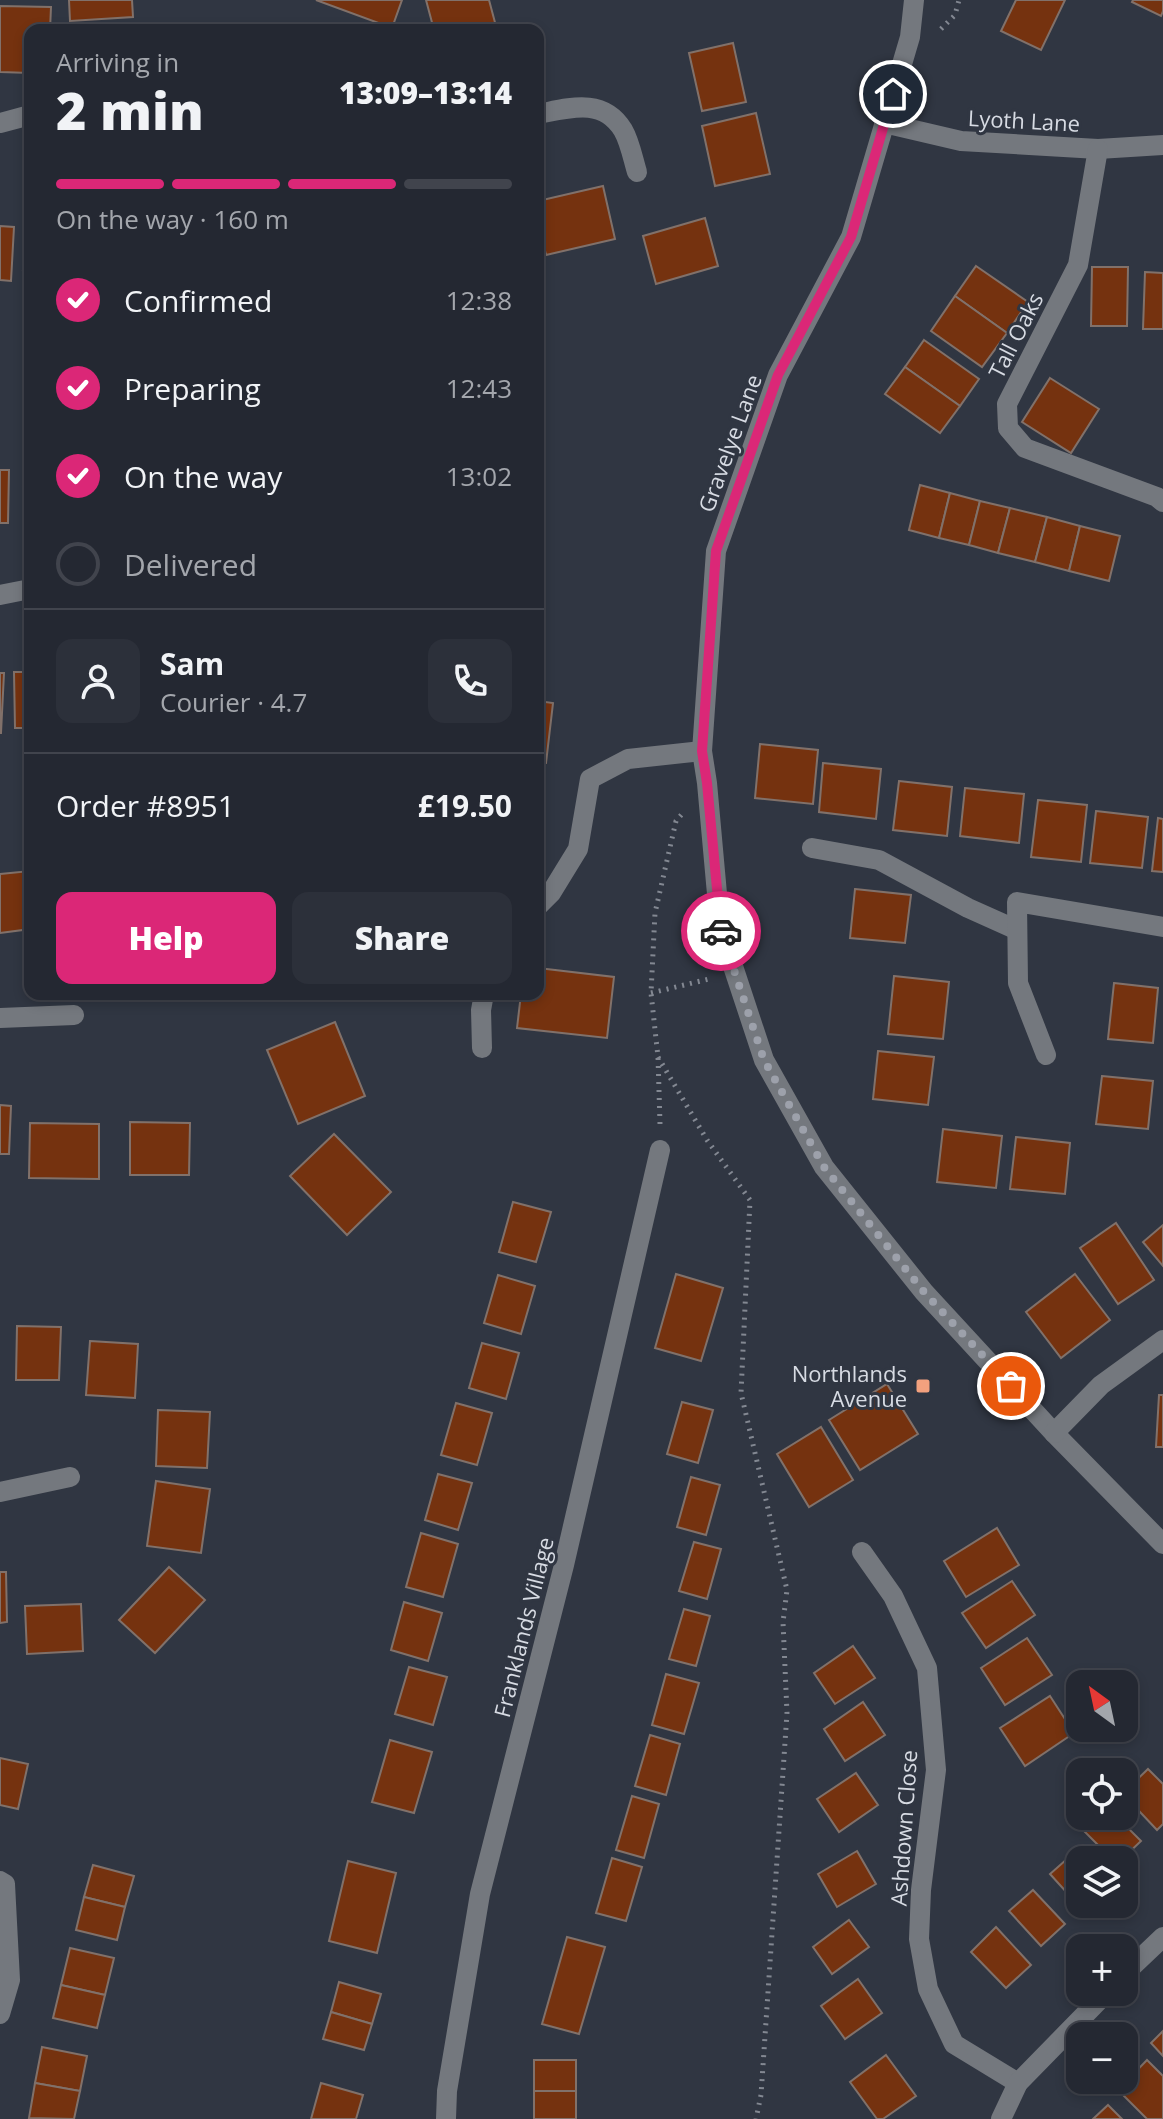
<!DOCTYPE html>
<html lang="en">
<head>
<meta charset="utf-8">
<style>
  :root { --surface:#242832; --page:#2c303a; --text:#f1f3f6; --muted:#a3a6ac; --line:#41444d; --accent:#db2777 }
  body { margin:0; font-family:"Open Sans",sans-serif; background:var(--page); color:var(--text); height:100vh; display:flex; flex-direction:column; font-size:30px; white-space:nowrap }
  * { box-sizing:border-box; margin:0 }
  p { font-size:26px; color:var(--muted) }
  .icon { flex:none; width:44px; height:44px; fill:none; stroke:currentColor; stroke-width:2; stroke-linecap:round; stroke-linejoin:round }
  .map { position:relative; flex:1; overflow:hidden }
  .drawer { position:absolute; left:24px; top:24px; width:520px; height:976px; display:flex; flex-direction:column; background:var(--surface); border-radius:16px; box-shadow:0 4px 12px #0003,0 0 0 2px var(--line) }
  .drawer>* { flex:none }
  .needle { width:52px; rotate:327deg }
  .fabs { position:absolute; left:1066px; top:1670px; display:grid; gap:16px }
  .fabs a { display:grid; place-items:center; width:72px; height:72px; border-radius:16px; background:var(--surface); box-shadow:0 4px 12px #0003,0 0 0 2px var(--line); font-size:40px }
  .pin { position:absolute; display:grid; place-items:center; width:68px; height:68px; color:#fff; margin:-34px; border:4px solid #fff; border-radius:50%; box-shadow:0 2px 8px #0007 }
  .courier { position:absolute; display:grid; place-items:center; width:80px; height:80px; margin:-40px; border:6px solid #db2777; border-radius:50%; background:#fff; color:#222; box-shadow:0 2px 10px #0007 }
  .overview em { font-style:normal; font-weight:800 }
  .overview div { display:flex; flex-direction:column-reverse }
  .overview { display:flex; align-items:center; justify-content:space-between; height:136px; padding:0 32px }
  h1 { font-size:52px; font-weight:800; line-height:60px }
  .bar { display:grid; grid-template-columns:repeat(4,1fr); gap:12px 8px; align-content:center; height:96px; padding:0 32px }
  .bar i { height:10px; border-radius:6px; background:var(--line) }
  .bar .selected { background:var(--accent) }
  .bar p { grid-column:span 4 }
  .line { display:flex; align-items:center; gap:20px; padding:0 32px; border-top:2px solid var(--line) }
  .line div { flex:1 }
  .round { display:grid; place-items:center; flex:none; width:84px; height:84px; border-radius:16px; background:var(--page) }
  ol { padding:0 32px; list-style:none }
  li { display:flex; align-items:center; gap:24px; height:88px }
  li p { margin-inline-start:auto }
  li .icon { padding:8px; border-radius:50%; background:var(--accent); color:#fff; stroke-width:4 }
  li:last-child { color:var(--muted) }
  li i { width:44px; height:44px; border:4px solid var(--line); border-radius:50% }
  .action { display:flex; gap:16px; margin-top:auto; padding:16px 32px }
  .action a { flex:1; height:92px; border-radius:16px; background:var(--accent); color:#fff; font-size:32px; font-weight:800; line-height:92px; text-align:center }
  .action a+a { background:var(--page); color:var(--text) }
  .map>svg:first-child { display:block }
  .building { fill:#75320f; stroke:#81716a; stroke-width:2 }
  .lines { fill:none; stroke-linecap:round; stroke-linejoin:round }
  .path { stroke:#838892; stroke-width:5; stroke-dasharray:2 6; stroke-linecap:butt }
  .minor { stroke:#74787e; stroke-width:20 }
  .done { stroke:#9da1ab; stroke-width:8; stroke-dasharray:0 14.4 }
  .route { stroke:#db2777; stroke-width:10 }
  .poi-dot { fill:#f2a17e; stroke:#303642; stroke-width:3 }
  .labels { text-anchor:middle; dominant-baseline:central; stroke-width:6; stroke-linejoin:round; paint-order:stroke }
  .street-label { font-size:22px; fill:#d7dbe3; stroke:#303642 }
  .poi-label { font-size:22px; fill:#d7dbe3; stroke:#303642; text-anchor:end }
</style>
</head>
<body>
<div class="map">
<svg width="1163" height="2119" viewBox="0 0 1163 2119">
  <rect width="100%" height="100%" fill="#303642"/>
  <g class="building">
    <path d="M69 0H132L133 17 70 21Z"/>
    <path d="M316 0H402L392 28Z"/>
    <path d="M426 0H489L497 30H434Z"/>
    <path d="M1016 0H1065L1041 50 1001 31Z"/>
    <path d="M1133 0H1163V11L1161 16 1132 2Z"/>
    <path d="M0 6 51 7 50 30H30V73L0 72Z"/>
    <path d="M733 43 746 102 702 111 689 53Z"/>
    <path d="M756 113 770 174 715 186 702 126Z"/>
    <path d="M603 186 615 239 546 255 538 221V201Z"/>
    <path d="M29 215H30V270H23Z"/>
    <path d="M705 218 718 266 656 284 643 236Z"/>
    <path d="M0 226 14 227 11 281 0 280Z"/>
    <path d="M976 266 1028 302 1007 333 955 296Z"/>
    <path d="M1092 267H1128L1127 326H1091Z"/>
    <path d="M1145 272 1163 273V329H1143Z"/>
    <path d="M955 296 1007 333 982 367 931 331Z"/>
    <path d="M924 340 979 379 960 406 905 367Z"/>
    <path d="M905 367 960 406 940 433 885 394Z"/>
    <path d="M1050 378 1099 409 1071 453 1022 422Z"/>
    <path d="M24 434H30V486H23Z"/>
    <path d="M0 470H9L8 523H0Z"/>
    <path d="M920 485 950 493 939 538 909 530Z"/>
    <path d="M950 493 980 501 969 545 939 538Z"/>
    <path d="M980 501 1010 508 998 553 969 545Z"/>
    <path d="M1010 508 1047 517 1035 562 998 553Z"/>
    <path d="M1047 517 1080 526 1069 571 1035 562Z"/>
    <path d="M1080 526 1120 536 1109 581 1069 571Z"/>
    <path d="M14 672H30V728H15Z"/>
    <path d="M0 673H4L1 733H0Z"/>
    <path d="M538 701 553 703 546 763 538 762Z"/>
    <path d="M760 744 818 750 813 804 755 798Z"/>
    <path d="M823 763 881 769 876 819 819 812Z"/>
    <path d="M899 781 952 787 947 836 893 830Z"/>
    <path d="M965 788 1024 794 1019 843 960 836Z"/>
    <path d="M1038 800 1087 805 1081 862 1031 857Z"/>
    <path d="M1096 811 1148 817 1142 868 1090 863Z"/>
    <path d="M1158 818 1163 819V872L1152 871Z"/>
    <path d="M30 871V929L0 933V874Z"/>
    <path d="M855 889 911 895 905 943 850 938Z"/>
    <path d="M538 968 614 977 607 1038 517 1028 521 994H538Z"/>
    <path d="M894 976 949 982 943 1039 888 1034Z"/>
    <path d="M1114 983 1158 988 1153 1043 1108 1039Z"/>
    <path d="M335 1022 365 1096 298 1124 267 1050Z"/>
    <path d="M878 1051 934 1057 928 1105 873 1099Z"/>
    <path d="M1102 1076 1153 1081 1148 1129 1096 1124Z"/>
    <path d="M0 1105 11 1106 9 1154H0Z"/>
    <path d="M130 1122 190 1123 189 1175H130Z"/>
    <path d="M30 1123 99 1124V1179L29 1178Z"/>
    <path d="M943 1129 1002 1136 996 1188 937 1182Z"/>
    <path d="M334 1134 391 1192 347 1235 290 1176Z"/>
    <path d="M1016 1137 1070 1143 1065 1194 1010 1189Z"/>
    <path d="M513 1202 551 1212 536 1262 499 1252Z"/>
    <path d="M1116 1223 1154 1280 1118 1304 1080 1248Z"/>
    <path d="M1163 1225V1266L1143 1242Z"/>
    <path d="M676 1274 723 1288 701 1361 655 1348Z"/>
    <path d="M1075 1274 1110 1320 1061 1358 1026 1312Z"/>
    <path d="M498 1275 535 1286 521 1334 484 1323Z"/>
    <path d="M17 1326 61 1327 59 1380H16Z"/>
    <path d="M90 1341 138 1344 135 1398 86 1395Z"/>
    <path d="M482 1343 519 1353 506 1399 469 1388Z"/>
    <path d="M887 1384 918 1434 860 1470 829 1420Z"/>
    <path d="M1159 1395H1163V1447H1156Z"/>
    <path d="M682 1402 713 1410 698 1463 667 1454Z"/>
    <path d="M456 1403 492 1413 477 1465 441 1455Z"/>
    <path d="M158 1410 210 1412 207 1468 156 1466Z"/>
    <path d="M821 1427 853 1480 809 1507 777 1454Z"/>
    <path d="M438 1474 472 1483 458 1530 425 1520Z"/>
    <path d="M691 1477 720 1485 706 1535 677 1527Z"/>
    <path d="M156 1481 210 1489 201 1553 147 1546Z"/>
    <path d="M997 1528 1019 1565 966 1597 944 1561Z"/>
    <path d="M421 1533 458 1544 443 1597 406 1587Z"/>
    <path d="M694 1542 721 1549 707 1599 679 1591Z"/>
    <path d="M169 1567 205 1600 155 1653 119 1620Z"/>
    <path d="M0 1572H6L7 1622 0 1623Z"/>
    <path d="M1012 1581 1035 1615 986 1648 962 1613Z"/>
    <path d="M404 1602 442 1613 428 1661 391 1650Z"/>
    <path d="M81 1604 83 1651 27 1654 25 1606Z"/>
    <path d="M684 1609 710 1616 696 1666 669 1659Z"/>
    <path d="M1027 1638 1052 1675 1005 1705 981 1668Z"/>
    <path d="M853 1646 875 1678 835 1704 814 1673Z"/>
    <path d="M409 1667 447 1677 433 1725 395 1714Z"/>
    <path d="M666 1674 699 1683 684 1734 652 1725Z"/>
    <path d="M1050 1696 1074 1733 1025 1766 1000 1728Z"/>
    <path d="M863 1702 885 1735 845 1761 824 1729Z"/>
    <path d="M650 1735 680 1744 666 1795 635 1786Z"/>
    <path d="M390 1740 432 1752 414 1813 372 1802Z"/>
    <path d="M0 1758 28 1764 18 1809 0 1805Z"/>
    <path d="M1148 1769 1163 1784V1824L1157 1830 1124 1795V1792Z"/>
    <path d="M856 1773 878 1805 839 1832 817 1799Z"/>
    <path d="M632 1796 659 1804 644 1858 616 1850Z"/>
    <path d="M1097 1816H1116L1141 1841 1121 1860H1113L1083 1830Z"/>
    <path d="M857 1851 876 1884 837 1907 818 1874Z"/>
    <path d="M1075 1852 1082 1860H1080V1903L1078 1905 1050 1874Z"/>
    <path d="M612 1858 642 1867 626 1921 596 1913Z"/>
    <path d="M348 1861 396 1873 377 1953 329 1941Z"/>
    <path d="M93 1865 134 1876 125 1907 84 1897Z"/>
    <path d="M1033 1890 1065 1924 1041 1946 1009 1911Z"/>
    <path d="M84 1897 125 1907 117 1940 76 1930Z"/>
    <path d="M849 1920 869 1947 832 1974 813 1947Z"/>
    <path d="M996 1927 1031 1965 1006 1988 971 1952Z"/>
    <path d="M567 1937 605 1947 579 2034 542 2024Z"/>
    <path d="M70 1948 114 1958 105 1995 61 1985Z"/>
    <path d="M858 1979 882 2013 845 2039 821 2006Z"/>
    <path d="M339 1982 381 1994 372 2024 331 2012Z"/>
    <path d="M61 1985 105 1995 97 2028 53 2018Z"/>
    <path d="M331 2012 372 2024 364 2050 323 2039Z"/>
    <path d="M1163 2031V2056L1151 2043Z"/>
    <path d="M42 2047 87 2056 80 2091 35 2083Z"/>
    <path d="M886 2055 916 2096 883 2119H877L850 2082Z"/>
    <rect x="534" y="2060" width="42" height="31"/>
    <path d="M1147 2060 1163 2076V2119H1147L1118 2090Z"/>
    <path d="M35 2083 80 2091 74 2119 29 2118Z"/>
    <path d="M321 2083 363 2095 356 2119H311Z"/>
    <rect x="534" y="2091" width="42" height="28"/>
    <path d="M1108 2105 1122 2119H1093Z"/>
  </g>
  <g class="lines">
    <g class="path">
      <path d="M941 29 955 15 959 0"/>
      <path d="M651 993 709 979"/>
      <path d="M658 1057 707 1140 750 1200 741 1393 787 1590 783 1622 787 1713 761 2095 756 2119"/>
      <path d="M660 1124 658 1057 651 993 655 913 676 821 682 814"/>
    </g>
    <g class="minor">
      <path d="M914 0 910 37 851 237 778 375 716 551 702 751 707 783 720 927 764 1060 824 1167 924 1292 1054 1433 1163 1544"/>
      <path d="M538 114C569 108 603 97 623 130 630 142 633 159 637 172"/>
      <path d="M0 123 30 115"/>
      <path d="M884 123 961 141 1098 149 1163 145"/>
      <path d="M1098 149 1078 265 1007 404 1008 428 1025 448 1157 497 1163 502"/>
      <path d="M0 595 30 589"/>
      <path d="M812 848 879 860 968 908 1017 930"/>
      <path d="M538 906 551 893 578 849 590 779 628 759 702 751"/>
      <path d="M0 1018 74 1015"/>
      <path d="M482 1048 481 1010 484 994"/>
      <path d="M1046 1055 1018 983 1017 902 1163 927"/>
      <path d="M1054 1433 1101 1385 1163 1340"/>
      <path d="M0 1492 70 1477"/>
      <path d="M862 1552 893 1596 927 1668 936 1770 921 1890 919 1939 928 1989 954 2044 1018 2083"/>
      <path d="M0 1881 5 1884 10 1980 0 2014"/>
      <path d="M1124 1974 1163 1937"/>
      <path d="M446 2119 447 2091 480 1894 564 1565 660 1150"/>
      <path d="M1001 2119 1018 2083 1107 1992"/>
    </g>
  </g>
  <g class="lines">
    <path class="done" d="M721 931 764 1060 824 1167 924 1292 1011 1386"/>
    <path class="route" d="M721 931 707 783 702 751 716 551 778 375 851 237 893 94"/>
  </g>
  <rect class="poi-dot" x="915" y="1378" width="16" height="16" rx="4"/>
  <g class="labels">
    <g class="street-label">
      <text transform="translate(1024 120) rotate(3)">Lyoth Lane</text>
      <text transform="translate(1015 335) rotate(-63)">Tall Oaks</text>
      <text transform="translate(729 443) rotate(-70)">Gravelye Lane</text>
      <text transform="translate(523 1627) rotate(-76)">Franklands Village</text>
      <text transform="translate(903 1828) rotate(-86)">Ashdown Close</text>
    </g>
    <g class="poi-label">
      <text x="907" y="1373">Northlands<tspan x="907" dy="25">Avenue</tspan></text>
    </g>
  </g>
</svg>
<div class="fabs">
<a><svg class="needle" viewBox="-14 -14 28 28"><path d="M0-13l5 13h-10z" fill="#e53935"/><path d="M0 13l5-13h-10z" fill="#a3a6ac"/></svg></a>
<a><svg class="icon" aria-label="locate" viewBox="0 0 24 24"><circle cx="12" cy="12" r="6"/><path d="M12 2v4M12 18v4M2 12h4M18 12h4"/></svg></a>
<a><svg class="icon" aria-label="layers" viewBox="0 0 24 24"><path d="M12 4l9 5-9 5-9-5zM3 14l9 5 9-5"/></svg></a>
<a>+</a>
<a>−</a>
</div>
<div class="pin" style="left:1011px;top:1386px;background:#ea580c"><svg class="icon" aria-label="bag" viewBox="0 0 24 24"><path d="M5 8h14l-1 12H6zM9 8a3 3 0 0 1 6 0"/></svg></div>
<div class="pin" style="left:893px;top:94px;background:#1f2937"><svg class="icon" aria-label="home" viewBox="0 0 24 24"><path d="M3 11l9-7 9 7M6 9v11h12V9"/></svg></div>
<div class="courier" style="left:721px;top:931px"><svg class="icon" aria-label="car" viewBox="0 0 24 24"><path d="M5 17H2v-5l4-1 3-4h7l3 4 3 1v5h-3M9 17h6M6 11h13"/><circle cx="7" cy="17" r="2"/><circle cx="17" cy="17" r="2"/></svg></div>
<section class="drawer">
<div class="overview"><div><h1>2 min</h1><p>Arriving in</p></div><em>13:09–13:14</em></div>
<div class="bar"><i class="selected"></i><i class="selected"></i><i class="selected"></i><i></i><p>On the way · 160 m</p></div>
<ol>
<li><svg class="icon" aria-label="check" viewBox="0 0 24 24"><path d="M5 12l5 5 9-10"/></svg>Confirmed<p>12:38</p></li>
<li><svg class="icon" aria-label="check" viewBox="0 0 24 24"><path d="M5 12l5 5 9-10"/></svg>Preparing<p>12:43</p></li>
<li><svg class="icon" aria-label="check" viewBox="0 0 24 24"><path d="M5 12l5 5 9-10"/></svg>On the way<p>13:02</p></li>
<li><i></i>Delivered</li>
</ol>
<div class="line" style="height:144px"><a class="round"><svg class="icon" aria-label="person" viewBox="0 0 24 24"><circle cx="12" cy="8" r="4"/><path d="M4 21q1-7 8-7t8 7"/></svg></a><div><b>Sam</b><p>Courier · 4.7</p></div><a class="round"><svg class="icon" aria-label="phone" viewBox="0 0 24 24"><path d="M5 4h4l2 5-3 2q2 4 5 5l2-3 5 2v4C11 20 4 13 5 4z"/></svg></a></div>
<div class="line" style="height:104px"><div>Order #8951</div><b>£19.50</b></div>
<div class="action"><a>Help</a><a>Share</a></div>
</section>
</div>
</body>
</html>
